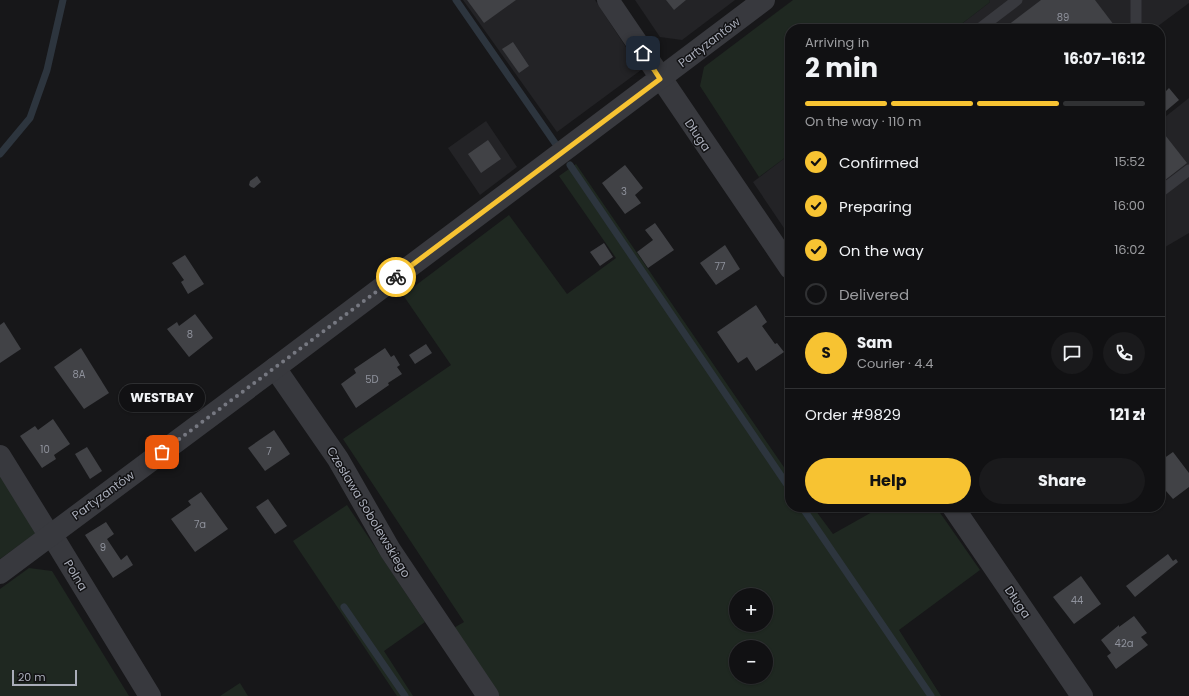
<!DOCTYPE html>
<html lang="en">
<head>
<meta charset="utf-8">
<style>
  :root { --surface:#111113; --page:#1a1a1c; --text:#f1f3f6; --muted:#9c9da0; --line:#303133; --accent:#f7c332 }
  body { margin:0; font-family:Poppins,sans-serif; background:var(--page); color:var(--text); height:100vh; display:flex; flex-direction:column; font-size:15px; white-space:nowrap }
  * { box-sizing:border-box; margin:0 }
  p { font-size:13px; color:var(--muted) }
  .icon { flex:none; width:22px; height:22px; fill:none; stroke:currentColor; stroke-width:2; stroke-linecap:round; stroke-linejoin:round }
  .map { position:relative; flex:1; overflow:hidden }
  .sheet { position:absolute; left:785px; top:24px; width:380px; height:488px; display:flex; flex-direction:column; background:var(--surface); border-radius:16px; box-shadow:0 1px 3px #0004,0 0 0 1px var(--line) }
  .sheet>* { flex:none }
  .tools { position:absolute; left:729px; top:588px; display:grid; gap:8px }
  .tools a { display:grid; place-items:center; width:44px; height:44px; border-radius:50%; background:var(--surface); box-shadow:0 1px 3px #0004,0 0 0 1px var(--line); font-size:20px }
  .scale { position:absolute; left:12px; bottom:10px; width:65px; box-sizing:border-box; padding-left:4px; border:2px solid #a9adb9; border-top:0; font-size:11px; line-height:14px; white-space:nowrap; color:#a9adb9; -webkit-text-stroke:3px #121214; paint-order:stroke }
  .pin { position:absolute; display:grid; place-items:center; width:34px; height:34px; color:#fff; margin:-17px; border-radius:8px; box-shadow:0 2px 6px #0006 }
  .courier { position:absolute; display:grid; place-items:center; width:40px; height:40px; margin:-20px; border:3px solid #f7c332; border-radius:50%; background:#fff; color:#222; box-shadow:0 1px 5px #0007 }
  .bubble { position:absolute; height:28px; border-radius:14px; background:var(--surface); box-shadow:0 1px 3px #0004,0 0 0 1px var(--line); font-size:13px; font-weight:700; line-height:28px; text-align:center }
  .headline em { font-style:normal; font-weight:700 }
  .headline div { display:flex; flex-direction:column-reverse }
  .headline { display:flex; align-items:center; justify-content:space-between; height:68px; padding:0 20px }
  h1 { font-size:26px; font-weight:700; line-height:30px }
  .bar { display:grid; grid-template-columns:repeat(4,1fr); gap:6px 4px; align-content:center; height:48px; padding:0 20px }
  .bar i { height:5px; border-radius:3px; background:var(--line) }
  .bar .active { background:var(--accent) }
  .bar p { grid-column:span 4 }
  .line { display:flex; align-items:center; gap:10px; padding:0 20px; border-top:1px solid var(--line) }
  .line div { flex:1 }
  .round { display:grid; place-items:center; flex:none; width:42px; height:42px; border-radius:21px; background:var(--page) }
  ol { padding:0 20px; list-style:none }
  li { display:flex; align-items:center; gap:12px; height:44px }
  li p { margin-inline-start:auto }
  li .icon { padding:4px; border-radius:50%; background:var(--accent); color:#111; stroke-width:4 }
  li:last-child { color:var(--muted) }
  li i { width:22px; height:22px; border:2px solid var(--line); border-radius:50% }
  .button { display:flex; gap:8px; margin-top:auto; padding:8px 20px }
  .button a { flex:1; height:46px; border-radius:24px; background:var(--accent); color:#111; font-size:16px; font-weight:700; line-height:46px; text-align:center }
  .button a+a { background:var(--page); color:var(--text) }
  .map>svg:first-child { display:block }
  .built { fill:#232326 }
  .green { fill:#1f2821; fill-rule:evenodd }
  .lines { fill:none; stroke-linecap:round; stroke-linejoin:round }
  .stream { stroke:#2d353e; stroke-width:7 }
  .building { fill:#414246 }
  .service { stroke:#38393e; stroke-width:11 }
  .minor { stroke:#38393e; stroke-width:22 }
  .done { stroke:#767881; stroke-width:4; stroke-dasharray:0 7.2 }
  .route { stroke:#f7c332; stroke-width:5 }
  .labels { text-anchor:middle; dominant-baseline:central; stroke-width:3; stroke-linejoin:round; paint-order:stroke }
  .number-label { font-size:10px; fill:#8f929c }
  .street-label { font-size:12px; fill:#a9adb9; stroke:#121214 }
</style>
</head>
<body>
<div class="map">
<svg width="1189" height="696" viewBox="0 0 1189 696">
  <rect width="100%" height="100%" fill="#171719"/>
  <g class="built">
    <path d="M463 0H595L641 70 557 132Z"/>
    <path d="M635 0H735L682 40 660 37Z"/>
    <path d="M989 0H1189V3L1154 29H955L990 2Z"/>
    <path d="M1189 98V233L1160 250V121Z"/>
    <path d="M486 121 517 167 480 195 448 148Z"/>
    <path d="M790 154V237L753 182Z"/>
  </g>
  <g class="green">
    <path d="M793 0H989L990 2 955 29H790V154L759 177 700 86 704 67Z"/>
    <path d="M576 164 790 476V507H813L833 534 881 507H936L980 570 899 630 941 696H496L452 629 464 622 343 439 451 365 403 295 509 215 567 294 616 258 559 176ZM736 595H766V625H736ZM736 647H766V677H736Z"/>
    <path d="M0 474 36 533 0 559Z"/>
    <path d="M347 505 425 622 384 651 413 696H397L293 541Z"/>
    <path d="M29 568 52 571 129 696H0V589Z"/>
    <path d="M240 683 248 696H220Z"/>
  </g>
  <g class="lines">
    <g class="stream">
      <path d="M456 0 555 143"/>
      <path d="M0 154 30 118 47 70 63 0"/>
      <path d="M570 165 790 489"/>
      <path d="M802 507 931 696"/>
      <path d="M344 607 405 696"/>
    </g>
  </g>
  <g class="building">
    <path d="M467 0H516L484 23Z"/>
    <path d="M666 0H686L674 10Z"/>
    <path d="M1041 0H1095L1117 29H1003Z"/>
    <path d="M513 42 529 66 519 73 502 49Z"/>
    <path d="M1169 88 1179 100 1160 116V89L1164 93Z"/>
    <path d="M1165 135 1187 163 1160 184V138Z"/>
    <path d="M488 140 501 159 481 173 468 154Z"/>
    <path d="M625 165 643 188 635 195 641 203 625 214 602 183Z"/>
    <path d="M257 176 261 182 254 188 251 187 249 185 250 181Z"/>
    <path d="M655 223 674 250 648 268 637 252 653 240 645 230Z"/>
    <path d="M604 243 613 257 600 266 590 252Z"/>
    <path d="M725 245 740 269 716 285 700 263Z"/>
    <path d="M185 255 204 284 188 294 181 282 184 280 172 263Z"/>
    <path d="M756 305 767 322 762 326 775 344 777 343 784 352 756 371 747 357 738 363 717 332Z"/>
    <path d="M195 314 213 338 189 357 167 329 177 322 179 326Z"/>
    <path d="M4 322 21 349 0 363V325Z"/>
    <path d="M426 344 432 353 415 364 409 355Z"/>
    <path d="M81 348 109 393 84 409 54 367Z"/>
    <path d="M385 348 391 357 394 355 400 365 397 367 402 374 388 383 389 385 356 408 341 384 356 373 354 369Z"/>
    <path d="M53 419 70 444 54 455 56 459 42 468 20 436 35 426 38 430Z"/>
    <path d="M274 430 290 454 265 471 248 448Z"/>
    <path d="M87 447 102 471 90 479 75 454Z"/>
    <path d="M1173 452 1189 473V487L1173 499 1166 491 1160 495V461Z"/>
    <path d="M201 492 228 529 195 552 171 519 191 505 188 501Z"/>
    <path d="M268 499 287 526 275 534 256 507Z"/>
    <path d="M1131 507H1145L1136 513Z"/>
    <path d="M106 522 114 534 107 539 121 560 127 555 133 565 113 578 85 535Z"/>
    <path d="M1168 554 1173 561 1176 559 1178 562 1135 597 1126 586Z"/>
    <path d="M1081 576 1101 604 1074 624 1053 597Z"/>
    <path d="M1134 616 1147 633 1141 637 1148 645 1116 669 1107 656 1111 653 1101 640 1119 625V627Z"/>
  </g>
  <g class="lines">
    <g class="service">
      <path d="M979 29 1017 0"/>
      <path d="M1135 29 1136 24V0"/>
      <path d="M1160 192 1189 170"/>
    </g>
    <g class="minor">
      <path d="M608 0 790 268"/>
      <path d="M275 368 338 459 390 550 488 696"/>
      <path d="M0 456 49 535 53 537 150 696"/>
      <path d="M953 507 1082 696"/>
      <path d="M0 573 275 368 764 0"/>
    </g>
  </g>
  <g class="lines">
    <path class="done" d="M162 452 396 277"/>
    <path class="route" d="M396 277 660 79 643 53"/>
  </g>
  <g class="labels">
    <g class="number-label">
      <text x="1063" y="17">89</text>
      <text x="624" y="191">3</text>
      <text x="720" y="266">77</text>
      <text x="190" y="334">8</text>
      <text x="79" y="374">8A</text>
      <text x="372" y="379">5D</text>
      <text x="45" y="449">10</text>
      <text x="269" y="451">7</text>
      <text x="200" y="524">7a</text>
      <text x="103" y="547">9</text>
      <text x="1077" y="600">44</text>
      <text x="1124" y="643">42a</text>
    </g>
    <g class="street-label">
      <text transform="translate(709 42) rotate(-37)">Partyzantów</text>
      <text transform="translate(698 135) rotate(56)">Długa</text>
      <text transform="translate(103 495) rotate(-36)">Partyzantów</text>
      <text transform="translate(369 512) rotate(59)">Czesława Sobolewskiego</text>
      <text transform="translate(76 575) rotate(59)">Polna</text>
      <text transform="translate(1018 602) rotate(56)">Długa</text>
    </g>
  </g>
</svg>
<div class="tools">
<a>+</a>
<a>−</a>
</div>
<div class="scale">20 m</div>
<div class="pin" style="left:162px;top:452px;background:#ea580c"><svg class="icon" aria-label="bag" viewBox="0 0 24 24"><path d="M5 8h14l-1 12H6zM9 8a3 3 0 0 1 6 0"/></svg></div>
<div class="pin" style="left:643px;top:53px;background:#1f2937"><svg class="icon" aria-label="home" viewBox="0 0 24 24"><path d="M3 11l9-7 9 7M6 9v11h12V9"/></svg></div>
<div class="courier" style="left:396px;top:277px"><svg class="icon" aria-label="bike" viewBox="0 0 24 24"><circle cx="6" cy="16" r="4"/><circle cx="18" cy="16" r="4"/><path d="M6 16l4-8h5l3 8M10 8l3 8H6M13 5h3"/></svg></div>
<div class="bubble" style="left:119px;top:384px;width:86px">WESTBAY</div>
<section class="sheet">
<div class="headline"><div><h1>2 min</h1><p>Arriving in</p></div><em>16:07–16:12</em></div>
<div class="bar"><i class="active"></i><i class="active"></i><i class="active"></i><i></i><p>On the way · 110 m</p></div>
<ol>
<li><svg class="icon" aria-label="check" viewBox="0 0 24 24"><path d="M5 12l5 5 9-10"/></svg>Confirmed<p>15:52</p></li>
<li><svg class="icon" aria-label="check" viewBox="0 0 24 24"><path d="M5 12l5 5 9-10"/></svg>Preparing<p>16:00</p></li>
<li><svg class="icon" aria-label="check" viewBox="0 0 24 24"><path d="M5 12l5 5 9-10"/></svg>On the way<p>16:02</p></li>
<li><i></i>Delivered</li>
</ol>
<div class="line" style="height:72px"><b class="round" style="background:var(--accent);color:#111">S</b><div><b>Sam</b><p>Courier · 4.4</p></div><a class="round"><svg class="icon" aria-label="chat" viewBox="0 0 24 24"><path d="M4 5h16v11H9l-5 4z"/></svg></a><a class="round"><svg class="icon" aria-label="phone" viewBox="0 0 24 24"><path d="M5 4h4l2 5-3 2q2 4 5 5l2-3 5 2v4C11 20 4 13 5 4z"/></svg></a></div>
<div class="line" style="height:52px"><div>Order #9829</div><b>121 zł</b></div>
<div class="button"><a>Help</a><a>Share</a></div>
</section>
</div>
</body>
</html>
